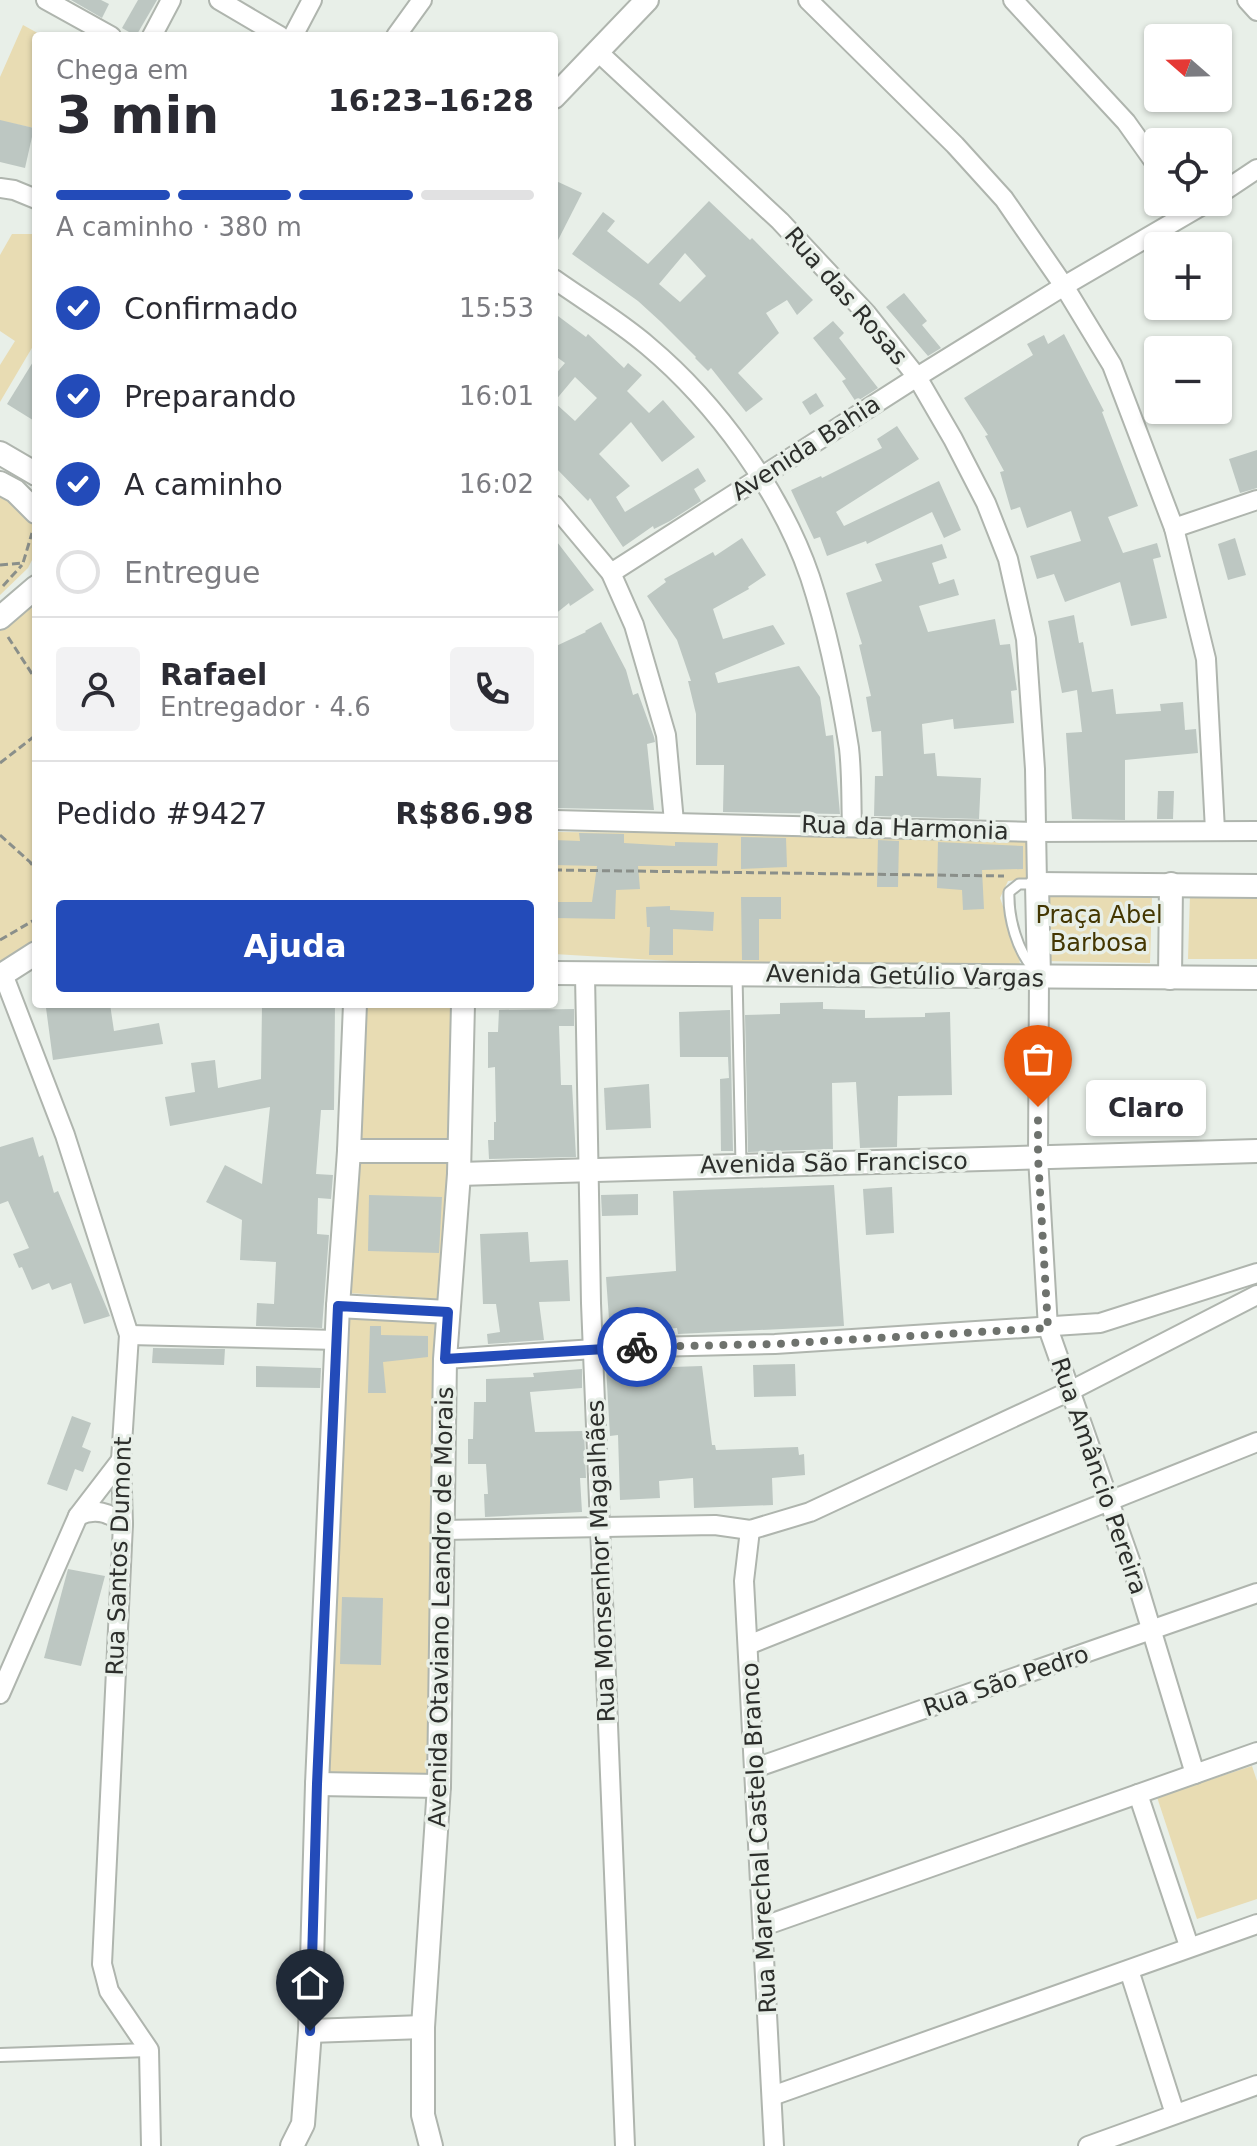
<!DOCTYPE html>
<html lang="pt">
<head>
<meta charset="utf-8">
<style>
  :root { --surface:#fff; --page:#f2f2f3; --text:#2b2b33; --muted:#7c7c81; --line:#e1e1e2; --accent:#234bb9 }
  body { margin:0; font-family:"DejaVu Sans",sans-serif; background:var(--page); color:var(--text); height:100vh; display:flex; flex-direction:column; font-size:30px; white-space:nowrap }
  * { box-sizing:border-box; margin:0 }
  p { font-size:26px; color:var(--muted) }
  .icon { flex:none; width:44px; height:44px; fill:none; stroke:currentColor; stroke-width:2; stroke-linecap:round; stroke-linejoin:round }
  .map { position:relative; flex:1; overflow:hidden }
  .side { position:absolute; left:32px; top:32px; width:526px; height:976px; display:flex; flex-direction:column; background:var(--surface); border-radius:8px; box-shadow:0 2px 6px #0004 }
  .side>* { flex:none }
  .needle { width:52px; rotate:290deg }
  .tools { position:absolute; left:1144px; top:24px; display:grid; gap:16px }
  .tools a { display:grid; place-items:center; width:88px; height:88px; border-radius:8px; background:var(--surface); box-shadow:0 2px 6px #0004; font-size:40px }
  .pin { position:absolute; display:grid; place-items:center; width:68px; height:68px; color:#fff; margin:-82px -34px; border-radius:50% 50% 50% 0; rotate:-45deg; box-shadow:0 0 8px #0007 }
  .pin .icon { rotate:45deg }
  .courier { position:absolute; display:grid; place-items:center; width:80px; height:80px; margin:-40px; border:6px solid #234bb9; border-radius:50%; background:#fff; color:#222; box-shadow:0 2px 10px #0007 }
  .bubble { position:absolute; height:56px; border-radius:8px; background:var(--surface); box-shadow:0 2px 6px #0004; font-size:26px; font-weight:700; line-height:56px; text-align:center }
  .head em { font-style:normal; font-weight:700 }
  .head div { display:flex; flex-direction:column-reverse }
  .head { display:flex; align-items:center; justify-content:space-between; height:136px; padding:0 24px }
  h1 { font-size:52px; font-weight:700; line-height:60px }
  .bar { display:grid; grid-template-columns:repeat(4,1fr); gap:12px 8px; align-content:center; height:96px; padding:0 24px }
  .bar i { height:10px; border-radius:6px; background:var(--line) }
  .bar .active { background:var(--accent) }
  .bar p { grid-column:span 4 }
  .line { display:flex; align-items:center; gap:20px; padding:0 24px; border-top:2px solid var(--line) }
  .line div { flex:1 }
  .round { display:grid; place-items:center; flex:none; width:84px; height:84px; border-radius:8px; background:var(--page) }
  ol { padding:0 24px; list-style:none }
  li { display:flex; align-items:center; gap:24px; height:88px }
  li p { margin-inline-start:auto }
  li .icon { padding:8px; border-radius:50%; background:var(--accent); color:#fff; stroke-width:4 }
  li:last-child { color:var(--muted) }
  li i { width:44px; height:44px; border:4px solid var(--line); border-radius:50% }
  .button { display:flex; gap:16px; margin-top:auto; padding:16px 24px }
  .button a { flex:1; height:92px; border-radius:8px; background:var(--accent); color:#fff; font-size:32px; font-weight:700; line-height:92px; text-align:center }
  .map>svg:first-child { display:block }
  .green { fill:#e8dcb3 }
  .building { fill:#bdc7c2; fill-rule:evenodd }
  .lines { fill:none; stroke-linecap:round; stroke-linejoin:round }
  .service-casing { stroke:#afb5ae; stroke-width:13 }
  .pedestrian-casing { stroke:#afb5ae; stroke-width:16 }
  .minor-casing { stroke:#afb5ae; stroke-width:22 }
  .tertiary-casing { stroke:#afb5ae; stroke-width:26 }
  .path { stroke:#8a8f8a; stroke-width:3; stroke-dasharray:8 4; stroke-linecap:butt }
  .service { stroke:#fff; stroke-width:9 }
  .pedestrian { stroke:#fff; stroke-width:12 }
  .minor { stroke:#fff; stroke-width:18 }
  .tertiary { stroke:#fff; stroke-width:22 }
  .done { stroke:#6e726d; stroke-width:8; stroke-dasharray:0 14.4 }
  .route { stroke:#234bb9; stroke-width:10 }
  .labels { text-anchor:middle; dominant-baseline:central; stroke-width:7; stroke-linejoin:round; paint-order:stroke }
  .street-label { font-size:24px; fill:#2c2e2b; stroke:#e8efe8 }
  .park-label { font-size:24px; fill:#433601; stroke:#e8efe8 }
</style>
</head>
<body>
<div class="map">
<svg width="1257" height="2146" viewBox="0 0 1257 2146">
  <rect width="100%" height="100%" fill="#e8efe8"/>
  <g class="green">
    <path d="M23 25 43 36H36L34 128 0 121V77Z"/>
    <path d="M12 234H36V341L0 402V365L15 341 0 331V255Z"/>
    <path d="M0 489 32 516 36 524V552L28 568 0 595Z"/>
    <path d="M36 574V943L0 963V603Z"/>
    <path d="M554 832 1027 836 1026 879 1008 881 1000 898 1019 951 1020 966 722 964 554 954Z"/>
    <path d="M1047 894 1152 897 1150 963 1045 961Z"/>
    <path d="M1190 894 1257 897V959H1188Z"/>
    <path d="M364 1004H451L449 1142 356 1139Z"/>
    <path d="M356 1155 452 1159 440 1299 349 1293Z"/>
    <path d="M351 1316 435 1321 442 1334 426 1776H305L342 1340Z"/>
    <path d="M1252 1766 1257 1781V1899L1197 1919 1157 1797Z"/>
  </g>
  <g class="building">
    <path d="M71 0H101L109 4 102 18Z"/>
    <path d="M138 0H157L136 36 122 28Z"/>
    <path d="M0 120 34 128 25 168 0 162Z"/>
    <path d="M554 180 582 193 554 248Z"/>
    <path d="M709 201 750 240 752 238 813 300 797 315 787 300 766 313 779 333 738 373 763 399 746 412 711 368 708 371 695 358 696 357 661 322 638 301 572 254 603 212 615 221 607 231 648 264ZM685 253 706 276 680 302 659 284Z"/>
    <path d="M904 293 927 321 922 325 941 348 928 356 886 307Z"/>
    <path d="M554 313 586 337 588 334 624 368 628 363 642 375 627 391 649 413 663 400 695 437 662 462 631 422 599 454 630 486 616 497 625 512 698 468 706 481 694 489 701 501 670 521 654 529 653 526 623 547 590 498 588 501 554 466V376L565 363 554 355ZM575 377 597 398 575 421 554 402Z"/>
    <path d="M833 321 844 333 839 338 878 388 856 402 842 381 846 379 813 338Z"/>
    <path d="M1064 334 1104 411 1102 412 1138 506 1108 517 1123 553 1157 543 1161 557 1153 559 1167 618 1131 626 1120 582 1065 602 1054 574 1037 579 1030 556 1081 541 1071 511 1027 528 1020 507 1011 510 1000 472 1004 471 985 436 988 435 964 398 1033 355 1027 344 1044 335 1048 344Z"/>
    <path d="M36 357V422L7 404Z"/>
    <path d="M816 393 824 406 810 415 802 402Z"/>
    <path d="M897 426 919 459 836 512 844 526 939 481 961 530 944 538 932 512 867 544 866 541 827 556 820 537 814 539 791 490 821 476 822 478 882 448 877 439Z"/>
    <path d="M1257 450V488L1240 493 1229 459Z"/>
    <path d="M554 538 594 590 570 606 569 603 554 615Z"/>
    <path d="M742 538 766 575 748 587 749 589 713 609 723 639 773 625 785 644 715 673 718 683 799 666 820 697 826 736 833 735 840 814 723 812 724 765H696V714L688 681H691L677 640 647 596 666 582 664 579 713 552 715 556Z"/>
    <path d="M1235 538 1246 575 1228 580 1218 544Z"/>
    <path d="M942 544 947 558 932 563 939 584 954 579 959 595 919 606 928 632 995 619 1000 645 1010 644 1017 690 1011 691 1014 723 954 729 953 719 922 724 924 754 935 753 937 776 981 778 979 819 874 816 875 776H883L881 731 872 732 866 697 871 696 859 645 862 644 846 593 882 581 875 564Z"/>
    <path d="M1074 615 1079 643 1083 642 1092 692 1113 689 1116 714 1161 711 1160 704 1183 702 1185 730 1196 729 1198 753 1125 760V820L1072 819 1066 733 1082 732 1077 690 1062 693 1048 621Z"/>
    <path d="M601 622 626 670 633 695 638 693 654 737 655 742 647 744 654 810 554 808V647L586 632 585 631Z"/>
    <path d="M1158 791H1174L1173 819H1157Z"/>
    <path d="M579 833 624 834V843L675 846V842L718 843 717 866H638L640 889 616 890 615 919 554 918V902H592L597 866 554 865V840L580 841Z"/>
    <path d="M741 837 786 838 787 867 741 869Z"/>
    <path d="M878 840 899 841 898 887H877Z"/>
    <path d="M938 842 1023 846V869L982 870 984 909 963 910 962 890 937 888Z"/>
    <path d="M741 897H781V919H759V960H742Z"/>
    <path d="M670 906V910L714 912 713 931 673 929V955H649L650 927H647L646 907Z"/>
    <path d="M823 1002V1009L865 1010V1018L925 1017V1013L950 1012 952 1095 898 1096 897 1147 860 1148 856 1082 832 1083 833 1149 748 1152 745 1015 780 1014V1003Z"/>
    <path d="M74 1004H110L114 1031 159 1023 163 1044 53 1060 46 1008Z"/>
    <path d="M262 1004H335L334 1110H321L316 1174 333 1175 331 1199 318 1198 317 1234 329 1235 322 1328 256 1326 257 1303 274 1304 276 1262 240 1260 242 1220 206 1202 225 1165 262 1184 270 1107 170 1126 165 1097 195 1092 191 1063 215 1060 218 1088 261 1079Z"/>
    <path d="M574 1009V1026H559L561 1085H572L576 1157 489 1159 488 1140H494V1122H496L495 1067 488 1068V1032H498L499 1010Z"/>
    <path d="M730 1010 733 1151H721L720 1079 729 1078 728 1057H680L679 1012Z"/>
    <path d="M649 1084 651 1128 606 1130 604 1088Z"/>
    <path d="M33 1137 39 1157 43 1155 54 1193 58 1191 110 1316 84 1324 71 1283 52 1290 49 1283 32 1290 22 1267 19 1268 13 1254 29 1248 8 1201 0 1204V1147Z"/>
    <path d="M834 1185 844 1326 678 1334 677 1328 610 1333 606 1277 676 1271 673 1191Z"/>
    <path d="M892 1187 894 1233 866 1235 863 1189Z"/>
    <path d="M638 1194V1215L602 1216 601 1195Z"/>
    <path d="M369 1195 442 1197 439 1253 368 1251Z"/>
    <path d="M528 1232 530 1262 568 1260 570 1301 539 1302 544 1340 488 1344 487 1334 500 1332 496 1304H483L480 1234Z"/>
    <path d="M370 1326H381V1335L428 1336V1357L383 1362 386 1393H368Z"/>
    <path d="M153 1348 225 1349 224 1365 152 1363Z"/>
    <path d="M641 1363 642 1368 702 1366 712 1445H715L716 1450 798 1447 799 1455 804 1454 805 1475 772 1478 773 1505 694 1508 693 1478 659 1481 660 1498 620 1500 618 1435 610 1436 606 1367Z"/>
    <path d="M795 1364 796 1396 754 1397 753 1365Z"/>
    <path d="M256 1366 321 1368 320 1388 256 1387Z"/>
    <path d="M582 1369V1388L530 1392 535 1432 584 1431 586 1478H580L582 1512 485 1517 484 1494H488L486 1464H468V1439H473L474 1402H486V1379L534 1377 533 1373Z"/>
    <path d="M72 1416 91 1423 82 1447 91 1451 83 1472 75 1469 67 1491 47 1484Z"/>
    <path d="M68 1569 105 1576 81 1666 44 1658Z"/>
    <path d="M342 1597 383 1598 381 1665 340 1664Z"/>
  </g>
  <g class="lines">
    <defs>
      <g id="service">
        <path d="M1035 970C1017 952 1008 917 1009 892L1019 884H1037"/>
        <path d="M737 975 741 1164"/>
      </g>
      <path id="pedestrian" d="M0 2055 149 2050"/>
      <g id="minor">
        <path d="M46 0 111 36"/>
        <path d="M219 0 280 36"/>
        <path d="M808 0 955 145 1004 199 1064 286 1112 365 1174 528 1206 659 1215 830"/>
        <path d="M1013 0 1126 122 1158 167"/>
        <path d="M1247 0 1257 11"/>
        <path d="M152 36 171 0"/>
        <path d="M293 36 312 0"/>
        <path d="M396 36 422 0"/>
        <path d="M597 51 780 221 867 314 917 377 953 439 986 503 1008 559 1026 639 1035 769 1037 884"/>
        <path d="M0 188 14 190 36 199"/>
        <path d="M1218 195 1257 169"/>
        <path d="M554 279C585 301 619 321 648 346 716 403 781 492 810 577 828 632 840 691 849 748 852 774 851 801 852 827"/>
        <path d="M554 505 611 573 634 625 666 735 674 822"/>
        <path d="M1174 528 1257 500"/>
        <path d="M611 573 917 377 1064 286 1208 202"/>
        <path d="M554 820 1036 832 1257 831"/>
        <path d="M3 974 65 1135 129 1335 121 1460 123 1524 102 1964 109 1991 149 2050 151 2146"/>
        <path d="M585 975 591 1303 625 2146"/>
        <path d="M1039 977 1038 1157 1048 1328 1133 1569 1195 1774"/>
        <path d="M129 1335 338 1340"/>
        <path d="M445 1359 609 1348 775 1344 1100 1323 1257 1273"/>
        <path d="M78 1516C94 1508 110 1512 123 1524"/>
        <path d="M444 1530 715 1525 750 1530 810 1512 1070 1391 1257 1295"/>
        <path d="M750 1530 744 1581 774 2146"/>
        <path d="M748 1645 1257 1442"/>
        <path d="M0 1694 78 1516 121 1460"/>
        <path d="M755 1768 1257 1593"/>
        <path d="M1138 1794 1189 1946"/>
        <path d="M764 1926 1257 1752"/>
        <path d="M1129 1970 1175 2114"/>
        <path d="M772 2096 1257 1924"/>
        <path d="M1088 2146 1257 2085"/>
      </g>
      <g id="tertiary">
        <path d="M554 97 647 0"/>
        <path d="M0 453 36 474"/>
        <path d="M0 483 15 491 36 512"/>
        <path d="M0 618 36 587"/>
        <path d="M554 973 1257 978"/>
        <path d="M0 976 36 953"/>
        <path d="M1039 977 1037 884 1257 886"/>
        <path d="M1170 978 1171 884"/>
        <path d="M349 1151H459"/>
        <path d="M459 1174 1257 1151"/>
        <path d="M338 1306 448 1312"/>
        <path d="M317 1784 439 1786"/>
        <path d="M310 2031 423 2027"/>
        <path d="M292 2146 303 2124 310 2031 317 1784 338 1306 349 1151 355 1004"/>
        <path d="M431 2146 423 2115V2027L439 1786 445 1359 459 1174 463 1004"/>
      </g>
    </defs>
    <use href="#service" class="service-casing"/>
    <use href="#pedestrian" class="pedestrian-casing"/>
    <use href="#minor" class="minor-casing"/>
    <use href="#tertiary" class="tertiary-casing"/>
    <g class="path">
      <path d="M0 565 23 563 32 533"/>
      <path d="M3 586 22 565"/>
      <path d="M8 637 36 680"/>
      <path d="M0 763 36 735"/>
      <path d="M0 835 30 862 36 870"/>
      <path d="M554 870 1004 876"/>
      <path d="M0 940 36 919"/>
    </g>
    <use href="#service" class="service"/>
    <use href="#pedestrian" class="pedestrian"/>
    <use href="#minor" class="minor"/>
    <use href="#tertiary" class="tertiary"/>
  </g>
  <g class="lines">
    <path class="done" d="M637 1347 775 1344 1048 1328 1038 1157V1107"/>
    <path class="route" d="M310 2031 317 1784 338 1306 448 1312 445 1359 637 1347"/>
  </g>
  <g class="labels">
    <g class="street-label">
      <text transform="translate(846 296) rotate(49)">Rua das Rosas</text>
      <text transform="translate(806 448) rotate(-33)">Avenida Bahia</text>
      <text transform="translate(905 828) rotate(2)">Rua da Harmonia</text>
      <text transform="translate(905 976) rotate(1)">Avenida Getúlio Vargas</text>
      <text transform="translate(834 1163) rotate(-1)">Avenida São Francisco</text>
      <text transform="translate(1099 1476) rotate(71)">Rua Amâncio Pereira</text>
      <text transform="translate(119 1556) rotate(-88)">Rua Santos Dumont</text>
      <text transform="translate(601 1561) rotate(-92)">Rua Monsenhor Magalhães</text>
      <text transform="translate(441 1607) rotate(-89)">Avenida Otaviano Leandro de Morais</text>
      <text transform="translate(1006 1681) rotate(-19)">Rua São Pedro</text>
      <text transform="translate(759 1838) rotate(-93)">Rua Marechal Castelo Branco</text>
    </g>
    <g class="park-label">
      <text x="1099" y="915">Praça Abel<tspan x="1099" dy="28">Barbosa</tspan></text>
    </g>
  </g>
</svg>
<div class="tools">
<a><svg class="needle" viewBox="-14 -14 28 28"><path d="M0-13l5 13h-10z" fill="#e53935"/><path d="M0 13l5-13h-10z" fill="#7c7c81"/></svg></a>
<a><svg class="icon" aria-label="locate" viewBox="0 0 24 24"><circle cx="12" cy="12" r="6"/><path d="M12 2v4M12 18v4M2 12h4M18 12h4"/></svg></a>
<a>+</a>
<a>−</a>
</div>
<div class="pin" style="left:1038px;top:1107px;background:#ea580c"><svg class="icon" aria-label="bag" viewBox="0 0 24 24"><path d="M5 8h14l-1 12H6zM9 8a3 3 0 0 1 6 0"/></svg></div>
<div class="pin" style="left:310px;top:2031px;background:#1f2937"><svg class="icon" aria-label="home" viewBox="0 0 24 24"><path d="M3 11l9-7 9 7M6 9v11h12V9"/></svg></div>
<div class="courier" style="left:637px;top:1347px"><svg class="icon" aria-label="bike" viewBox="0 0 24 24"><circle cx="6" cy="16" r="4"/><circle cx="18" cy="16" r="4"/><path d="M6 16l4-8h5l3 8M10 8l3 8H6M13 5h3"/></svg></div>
<div class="bubble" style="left:1086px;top:1080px;width:120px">Claro</div>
<section class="side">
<div class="head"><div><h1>3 min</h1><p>Chega em</p></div><em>16:23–16:28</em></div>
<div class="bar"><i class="active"></i><i class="active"></i><i class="active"></i><i></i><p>A caminho · 380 m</p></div>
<ol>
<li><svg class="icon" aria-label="check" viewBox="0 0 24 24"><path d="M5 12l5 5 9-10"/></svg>Confirmado<p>15:53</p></li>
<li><svg class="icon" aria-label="check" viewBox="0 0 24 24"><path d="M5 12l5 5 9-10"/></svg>Preparando<p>16:01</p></li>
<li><svg class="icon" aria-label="check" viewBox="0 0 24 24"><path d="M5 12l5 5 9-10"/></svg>A caminho<p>16:02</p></li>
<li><i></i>Entregue</li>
</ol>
<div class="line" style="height:144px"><a class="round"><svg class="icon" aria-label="person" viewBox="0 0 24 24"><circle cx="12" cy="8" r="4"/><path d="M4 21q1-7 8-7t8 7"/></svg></a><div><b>Rafael</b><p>Entregador · 4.6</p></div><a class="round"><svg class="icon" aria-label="phone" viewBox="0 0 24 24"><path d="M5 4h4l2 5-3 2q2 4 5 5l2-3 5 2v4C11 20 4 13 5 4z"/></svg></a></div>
<div class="line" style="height:104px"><div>Pedido #9427</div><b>R$86.98</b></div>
<div class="button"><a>Ajuda</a></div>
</section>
</div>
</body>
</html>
